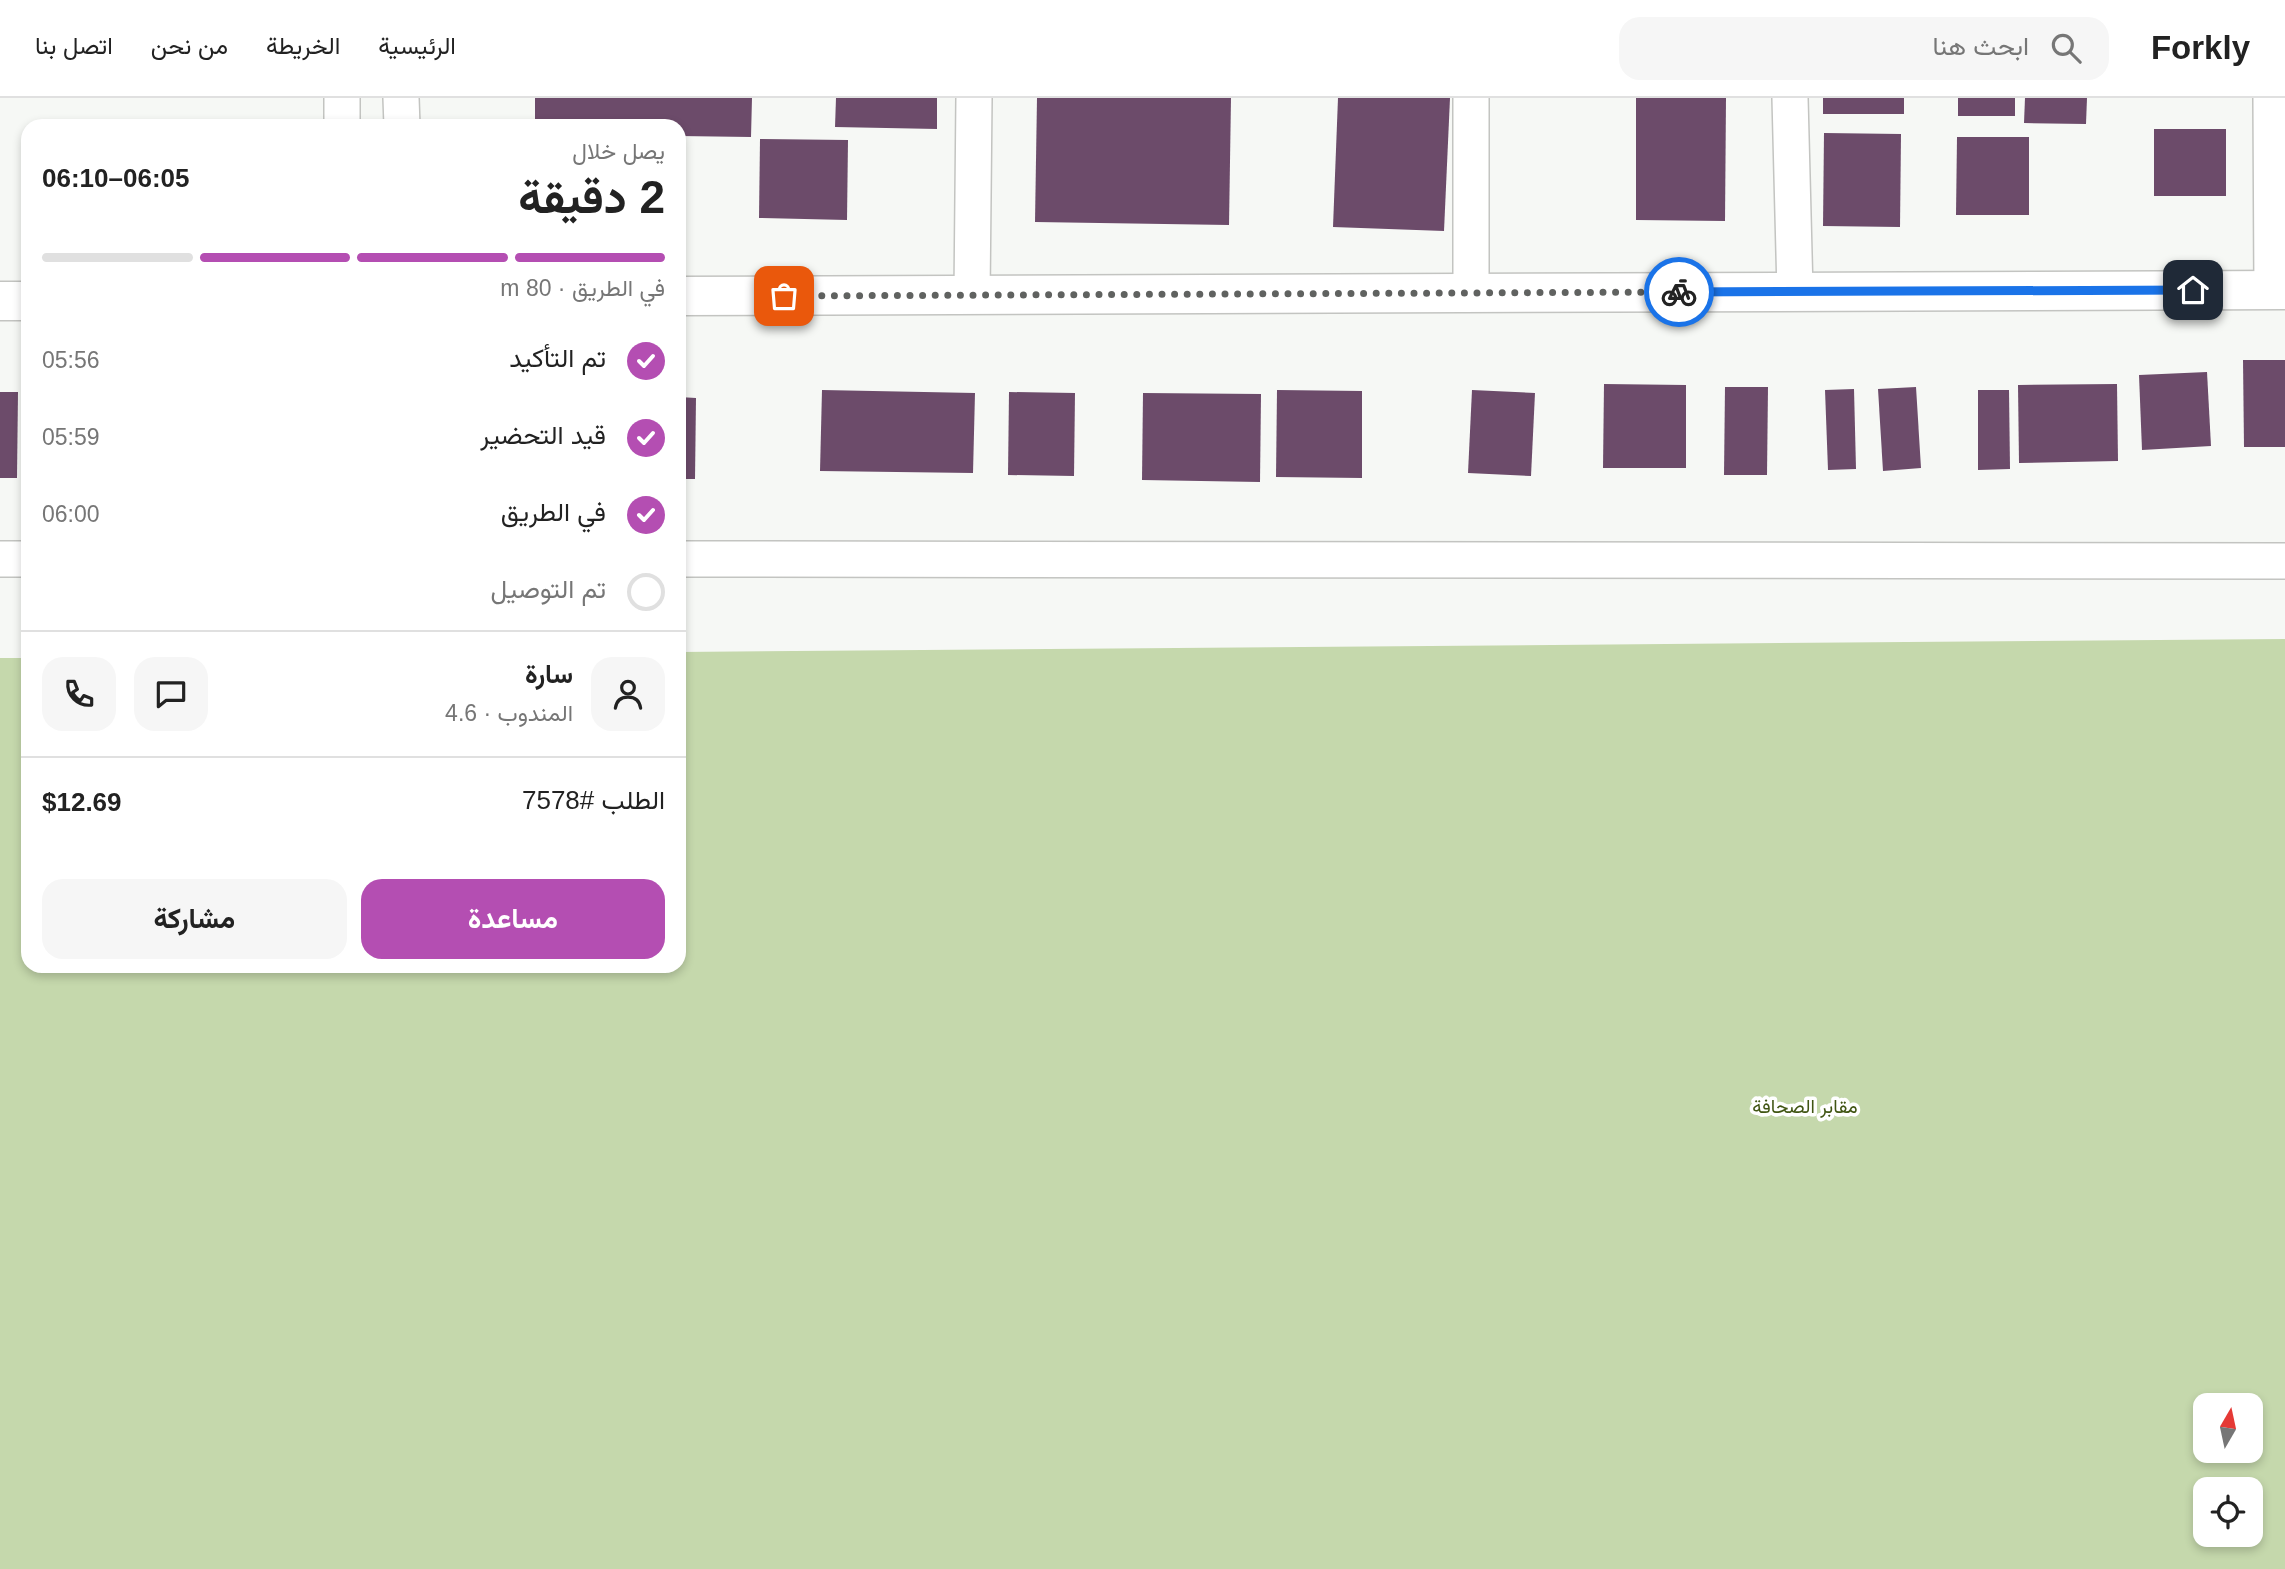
<!DOCTYPE html>
<html lang="ar">
<head>
<meta charset="utf-8">
<style>
  :root { --surface:#fff; --page:#f6f6f6; --text:#222; --muted:#767676; --line:#e0e0e0; --accent:#b44eb2 }
  body { margin:0; font-family:Arial,Vazirmatn,sans-serif; background:var(--page); color:var(--text); direction:rtl; height:100vh; display:flex; flex-direction:column; font-size:26px; white-space:nowrap }
  * { box-sizing:border-box; margin:0 }
  p { font-size:23px; color:var(--muted) }
  .icon { flex:none; width:38px; height:38px; fill:none; stroke:currentColor; stroke-width:2; stroke-linecap:round; stroke-linejoin:round }
  .map { position:relative; flex:1; overflow:hidden; direction:ltr }
  .side { position:absolute; left:21px; top:21px; width:665px; height:854px; display:flex; flex-direction:column; background:var(--surface); border-radius:21px; box-shadow:0 4px 10px #0003; direction:rtl }
  .side>* { flex:none }
  .needle { width:46px; rotate:9deg }
  .buttons { position:absolute; left:2193px; top:1295px; display:grid; gap:14px }
  .buttons a { display:grid; place-items:center; width:70px; height:70px; border-radius:14px; background:var(--surface); box-shadow:0 4px 10px #0003; font-size:35px }
  .pin { position:absolute; display:grid; place-items:center; width:60px; height:60px; color:#fff; margin:-30px; border-radius:14px; box-shadow:0 4px 10px #0006 }
  .courier { position:absolute; display:grid; place-items:center; width:70px; height:70px; margin:-35px; border:5px solid #1a73e8; border-radius:50%; background:#fff; color:#222; box-shadow:0 2px 9px #0007 }
  .headline em { font-style:normal; font-weight:700 }
  .headline div { display:flex; flex-direction:column-reverse }
  .headline { display:flex; align-items:center; justify-content:space-between; height:119px; padding:0 21px }
  h1 { font-size:46px; font-weight:700; line-height:52px }
  .bar { display:grid; grid-template-columns:repeat(4,1fr); gap:10px 7px; align-content:center; height:84px; padding:0 21px }
  .bar i { height:9px; border-radius:5px; background:var(--line) }
  .bar .current { background:var(--accent) }
  .bar p { grid-column:span 4 }
  .line { display:flex; align-items:center; gap:18px; padding:0 21px; border-top:2px solid var(--line) }
  .line div { flex:1 }
  .round { display:grid; place-items:center; flex:none; width:74px; height:74px; border-radius:21px; background:var(--page) }
  ol { padding:0 21px; list-style:none }
  li { display:flex; align-items:center; gap:21px; height:77px }
  li p { margin-inline-start:auto }
  li .icon { padding:7px; border-radius:50%; background:var(--accent); color:#fff; stroke-width:4 }
  li:last-child { color:var(--muted) }
  li i { width:38px; height:38px; border:4px solid var(--line); border-radius:50% }
  .button { display:flex; gap:14px; margin-top:auto; padding:14px 21px }
  .button a { flex:1; height:80px; border-radius:21px; background:var(--accent); color:#fff; font-size:28px; font-weight:700; line-height:80px; text-align:center }
  .button a+a { background:var(--page); color:var(--text) }
  header { display:flex; align-items:center; gap:42px; box-sizing:border-box; height:98px; padding:0 35px; background:var(--surface); border-bottom:2px solid var(--line) }
  header strong { font-size:33px }
  nav { display:flex; gap:38px; margin-inline-start:auto; font-size:24px }
  .search { width:490px; height:63px; background:var(--page); display:flex; align-items:center; gap:18px; box-sizing:border-box; padding:0 24px; border-radius:21px; color:var(--muted); font-size:26px }
  .map>svg:first-child { display:block }
  .green { fill:#c5d8ac; fill-rule:evenodd }
  .building { fill:#6c4b6a }
  .lines { fill:none; stroke-linecap:round; stroke-linejoin:round }
  .minor-casing { stroke:#c3c4c1; stroke-width:38 }
  .tertiary-casing { stroke:#c3c4c1; stroke-width:41 }
  .minor { stroke:#fff; stroke-width:35 }
  .tertiary { stroke:#fff; stroke-width:38 }
  .done { stroke:#606260; stroke-width:7; stroke-dasharray:0 12.6 }
  .route { stroke:#1a73e8; stroke-width:9 }
  .labels { text-anchor:middle; dominant-baseline:central; stroke-width:7; stroke-linejoin:round; paint-order:stroke }
  .park-label { font-size:19px; fill:#405513; stroke:#fff }
</style>
</head>
<body>
<header>
<strong>Forkly</strong>
<div class="search"><svg class="icon" aria-label="search" viewBox="0 0 24 24"><circle cx="10" cy="10" r="6"/><path d="M15 15l6 6"/></svg>ابحث هنا</div>
<nav><a>الرئيسية</a><a>الخريطة</a><a>من نحن</a><a>اتصل بنا</a></nav>
</header>
<div class="map">
<svg width="2285" height="1471" viewBox="0 0 2285 1471">
  <rect width="100%" height="100%" fill="#f6f8f5"/>
  <path class="green" d="M2285 541V1471H0V560H28V868H679V554ZM2205 1307H2250V1353H2205ZM2205 1391H2250V1437H2205Z"/>
  <g class="building">
    <path d="M535 0H752L751 39 679 38V28H535Z"/>
    <path d="M836 0H937V31L835 29Z"/>
    <path d="M1037 0H1231L1229 127 1035 124Z"/>
    <path d="M1338 0H1450L1444 133 1333 129Z"/>
    <path d="M1636 0H1726L1725 123 1636 122Z"/>
    <rect x="1823" y="0" width="81" height="16"/>
    <rect x="1958" y="0" width="57" height="18"/>
    <path d="M2025 0H2087L2086 26 2024 25Z"/>
    <rect x="2154" y="31" width="72" height="67"/>
    <path d="M1824 35 1901 36 1900 129 1823 128Z"/>
    <path d="M1957 39H2029V117H1956Z"/>
    <path d="M760 41 848 42 847 122 759 120Z"/>
    <path d="M2243 262H2285V349H2244Z"/>
    <path d="M2207 274 2211 348 2142 352 2139 277Z"/>
    <path d="M1604 286 1686 287V370H1603Z"/>
    <path d="M2117 286 2118 363 2019 365 2018 287Z"/>
    <path d="M1725 289H1768L1767 377H1724Z"/>
    <path d="M1916 289 1921 370 1883 373 1878 291Z"/>
    <path d="M25 290H28V367H24Z"/>
    <path d="M1854 291 1856 371 1828 372 1825 292Z"/>
    <path d="M822 292 975 295 973 375 820 373Z"/>
    <path d="M1277 292 1362 293V380L1276 379Z"/>
    <path d="M1472 292 1535 295 1531 378 1468 375Z"/>
    <path d="M1978 292H2009L2010 371 1978 372Z"/>
    <path d="M0 294H18L17 380H0Z"/>
    <path d="M1009 294 1075 295 1074 378 1008 377Z"/>
    <path d="M1143 295 1261 296 1260 384 1142 382Z"/>
    <path d="M679 299 696 300 695 381H679Z"/>
  </g>
  <g class="lines">
    <defs>
      <g id="minor">
        <path d="M342 0V28"/>
        <path d="M401 0 402 28"/>
        <path d="M1471 0V195"/>
        <path d="M1790 0 1795 194"/>
        <path d="M2271 0 2272 192"/>
        <path d="M972 197 974 0"/>
        <path d="M0 461H28"/>
        <path d="M679 461 2285 463"/>
      </g>
      <g id="tertiary">
        <path d="M679 198 2285 192"/>
        <path d="M0 203H28"/>
      </g>
    </defs>
    <use href="#minor" class="minor-casing"/>
    <use href="#tertiary" class="tertiary-casing"/>
    <use href="#minor" class="minor"/>
    <use href="#tertiary" class="tertiary"/>
  </g>
  <g class="lines">
    <path class="done" d="M784 198 1679 194"/>
    <path class="route" d="M1679 194 2193 192"/>
  </g>
  <g class="labels">
    <g class="park-label">
      <text x="1805" y="1008">مقابر الصحافة</text>
    </g>
  </g>
</svg>
<div class="buttons">
<a><svg class="needle" viewBox="-14 -14 28 28"><path d="M0-13l5 13h-10z" fill="#e53935"/><path d="M0 13l5-13h-10z" fill="#767676"/></svg></a>
<a><svg class="icon" aria-label="locate" viewBox="0 0 24 24"><circle cx="12" cy="12" r="6"/><path d="M12 2v4M12 18v4M2 12h4M18 12h4"/></svg></a>
</div>
<div class="pin" style="left:784px;top:198px;background:#ea580c"><svg class="icon" aria-label="bag" viewBox="0 0 24 24"><path d="M5 8h14l-1 12H6zM9 8a3 3 0 0 1 6 0"/></svg></div>
<div class="pin" style="left:2193px;top:192px;background:#1f2937"><svg class="icon" aria-label="home" viewBox="0 0 24 24"><path d="M3 11l9-7 9 7M6 9v11h12V9"/></svg></div>
<div class="courier" style="left:1679px;top:194px"><svg class="icon" aria-label="bike" viewBox="0 0 24 24"><circle cx="6" cy="16" r="4"/><circle cx="18" cy="16" r="4"/><path d="M6 16l4-8h5l3 8M10 8l3 8H6M13 5h3"/></svg></div>
<section class="side">
<div class="headline"><div><h1>2 دقيقة</h1><p>يصل خلال</p></div><em>06:05–06:10</em></div>
<div class="bar"><i class="current"></i><i class="current"></i><i class="current"></i><i></i><p>في الطريق · 80 m</p></div>
<ol>
<li><svg class="icon" aria-label="check" viewBox="0 0 24 24"><path d="M5 12l5 5 9-10"/></svg>تم التأكيد<p>05:56</p></li>
<li><svg class="icon" aria-label="check" viewBox="0 0 24 24"><path d="M5 12l5 5 9-10"/></svg>قيد التحضير<p>05:59</p></li>
<li><svg class="icon" aria-label="check" viewBox="0 0 24 24"><path d="M5 12l5 5 9-10"/></svg>في الطريق<p>06:00</p></li>
<li><i></i>تم التوصيل</li>
</ol>
<div class="line" style="height:126px"><a class="round"><svg class="icon" aria-label="person" viewBox="0 0 24 24"><circle cx="12" cy="8" r="4"/><path d="M4 21q1-7 8-7t8 7"/></svg></a><div><b>سارة</b><p>المندوب · 4.6</p></div><a class="round"><svg class="icon" aria-label="chat" viewBox="0 0 24 24"><path d="M4 5h16v11H9l-5 4z"/></svg></a><a class="round"><svg class="icon" aria-label="phone" viewBox="0 0 24 24"><path d="M5 4h4l2 5-3 2q2 4 5 5l2-3 5 2v4C11 20 4 13 5 4z"/></svg></a></div>
<div class="line" style="height:91px"><div>الطلب #7578</div><b>$12.69</b></div>
<div class="button"><a>مساعدة</a><a>مشاركة</a></div>
</section>
</div>
</body>
</html>
